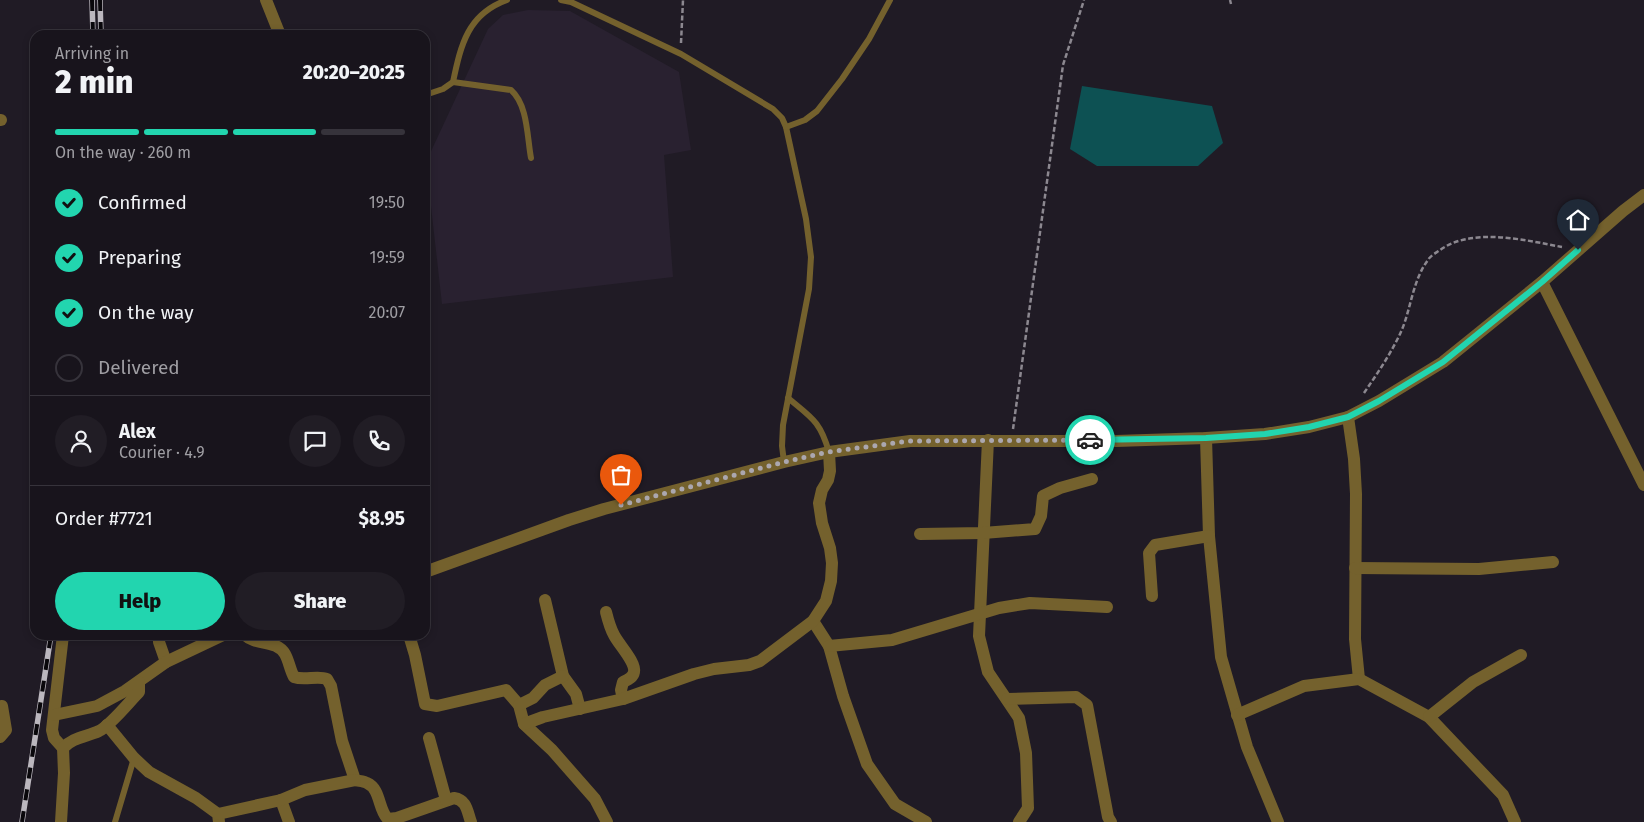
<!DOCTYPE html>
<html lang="en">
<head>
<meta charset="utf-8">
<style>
  :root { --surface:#18141c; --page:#211d25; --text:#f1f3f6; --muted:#9f9ea3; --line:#36333b; --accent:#22d5af }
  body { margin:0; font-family:"Fira Sans",sans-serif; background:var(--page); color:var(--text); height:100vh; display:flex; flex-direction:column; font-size:19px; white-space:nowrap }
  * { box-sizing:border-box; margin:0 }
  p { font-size:16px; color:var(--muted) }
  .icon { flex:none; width:28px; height:28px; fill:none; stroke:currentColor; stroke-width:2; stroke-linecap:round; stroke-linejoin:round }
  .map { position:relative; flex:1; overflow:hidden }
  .drawer { position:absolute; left:30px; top:30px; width:400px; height:610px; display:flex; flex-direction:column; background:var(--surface); border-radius:15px; box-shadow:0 2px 8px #0003,0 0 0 1px var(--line) }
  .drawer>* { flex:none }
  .pin { position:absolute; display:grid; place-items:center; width:42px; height:42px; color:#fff; margin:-51px -21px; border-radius:50% 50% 50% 0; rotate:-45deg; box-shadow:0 0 5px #0007 }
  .pin .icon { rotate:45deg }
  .courier { position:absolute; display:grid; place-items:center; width:50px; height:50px; margin:-25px; border:4px solid #22d5af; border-radius:50%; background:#fff; color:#222; box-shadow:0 1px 6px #0007 }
  .overview em { font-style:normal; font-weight:800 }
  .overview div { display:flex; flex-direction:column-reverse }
  .overview { display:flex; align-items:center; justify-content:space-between; height:85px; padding:0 25px }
  h1 { font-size:32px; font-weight:800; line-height:38px }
  .bar { display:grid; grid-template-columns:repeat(4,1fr); gap:8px 5px; align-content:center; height:60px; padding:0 25px }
  .bar i { height:6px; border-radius:4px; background:var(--line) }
  .bar .on { background:var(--accent) }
  .bar p { grid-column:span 4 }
  .line { display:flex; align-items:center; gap:12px; padding:0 25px; border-top:1px solid var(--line) }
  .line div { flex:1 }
  .round { display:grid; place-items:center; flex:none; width:52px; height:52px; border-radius:26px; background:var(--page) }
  ol { padding:0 25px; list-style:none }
  li { display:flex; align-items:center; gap:15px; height:55px }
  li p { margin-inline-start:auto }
  li .icon { padding:5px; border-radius:50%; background:var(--accent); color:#111; stroke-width:4 }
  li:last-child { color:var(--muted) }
  li i { width:28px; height:28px; border:2px solid var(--line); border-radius:50% }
  .button { display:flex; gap:10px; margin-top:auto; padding:10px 25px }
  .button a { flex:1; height:58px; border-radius:30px; background:var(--accent); color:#111; font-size:20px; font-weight:800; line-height:58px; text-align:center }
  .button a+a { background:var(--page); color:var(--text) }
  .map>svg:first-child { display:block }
  .built { fill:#292130 }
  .water { fill:#0d5153 }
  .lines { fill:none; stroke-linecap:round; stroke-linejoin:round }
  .path { stroke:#8c8890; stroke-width:2.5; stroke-dasharray:5 2.5; stroke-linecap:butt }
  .service { stroke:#74612d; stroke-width:6 }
  .minor { stroke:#74612d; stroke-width:12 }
  .rail-casing { stroke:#bbb7be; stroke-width:5.5 }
  .rail { stroke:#09070b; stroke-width:4; stroke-dasharray:11; stroke-linecap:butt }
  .done { stroke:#aba7af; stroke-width:5; stroke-dasharray:0 9 }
  .route { stroke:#22d5af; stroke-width:6 }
</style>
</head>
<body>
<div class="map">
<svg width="1644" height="822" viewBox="0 0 1644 822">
  <rect width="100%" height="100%" fill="#201b25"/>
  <path class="built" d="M528 10 570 11 679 72 691 150 664 155 673 277 442 304 426 162 488 29 503 15Z"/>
  <path class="water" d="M1082 86 1212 106 1223 143 1198 166H1097L1070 149Z"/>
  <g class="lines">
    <g class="path">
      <path d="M1230 0 1231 4"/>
      <path d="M681 43 683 0"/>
      <path d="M1364 393C1377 374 1390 355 1400 334 1411 311 1412 281 1428 260 1430 256 1436 253 1440 250 1472 227 1525 240 1562 247"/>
      <path d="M1013 429 1063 65 1084 0"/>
    </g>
    <g class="service">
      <path d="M561 0 571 2 681 54 773 109 782 118 786 127 806 219 811 257 809 289 783 425 782 446 784 462"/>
      <path d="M453 82 511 90C528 105 527 137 531 158"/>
      <path d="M425 95 443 89 453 82C461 44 468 14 507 0"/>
      <path d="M786 127 805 120 817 111 842 79 869 39 890 0"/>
      <path d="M788 398C812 418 820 421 829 452"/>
      <path d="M115 822 134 758"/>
    </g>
    <g class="minor">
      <path d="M266 0 280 35"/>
      <path d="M0 120H1"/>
      <path d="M1542 282 1644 485"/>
      <path d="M1348 417 1354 459 1356 494 1355 639 1359 679"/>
      <path d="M1206 438 1209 536 1221 657 1247 747 1278 822"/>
      <path d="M988 440 979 636 988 672 1019 718 1026 753 1028 808 1019 822"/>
      <path d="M920 534 983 533 1035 529 1041 516 1043 496 1060 488 1092 479"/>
      <path d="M1355 568 1479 569 1553 562"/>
      <path d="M425 572 569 520 604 509 784 462 829 452 910 441H1116L1206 438 1265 434 1309 427 1348 417 1379 401 1443 362 1542 282 1623 211 1644 195"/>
      <path d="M1152 596 1149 553 1155 545 1209 536"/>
      <path d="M545 600 563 676 576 694 580 709"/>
      <path d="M606 612C608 620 610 628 614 635 619 645 636 662 634 672 633 678 627 680 623 682L621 690 623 699"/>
      <path d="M813 621 829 646 843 696 867 764 895 804 926 822"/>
      <path d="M63 635 52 730 54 738 63 748"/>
      <path d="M159 635V642L166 662"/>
      <path d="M245 635C256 646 276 639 285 654 289 661 290 670 294 677 305 681 317 675 327 679L331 686 342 741 355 780C358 781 364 781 367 783 381 789 378 810 388 819L397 818 454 798C467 800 467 811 471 822"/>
      <path d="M409 635 415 655 425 704 437 706 506 690 519 705 524 724 552 750 595 799 607 822"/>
      <path d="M829 646 892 640 999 608 1030 603 1107 607"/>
      <path d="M1007 699 1076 697 1087 705 1108 817 1111 822"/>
      <path d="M519 705 533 698 545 685 563 676"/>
      <path d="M54 715 97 706 125 691 166 662 223 635"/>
      <path d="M1237 715 1304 686 1359 679 1429 717 1503 795 1515 822"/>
      <path d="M1429 717 1473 682 1521 655"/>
      <path d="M524 724 543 717 623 699 694 674 714 669 749 665 760 661 813 621 826 601 831 581 832 563 830 548 822 523 819 503 822 490 828 480 830 471 829 452"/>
      <path d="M107 725 134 758 149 772 196 798 218 814 219 822"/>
      <path d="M0 737 6 730 2 706"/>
      <path d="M429 738 446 800"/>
      <path d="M281 800 289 822"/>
      <path d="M218 814 281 800 305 790 355 780"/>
      <path d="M61 822 64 773 63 748C73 737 86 737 99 731 111 725 129 702 139 692V682"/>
    </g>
    <defs>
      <g id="rail">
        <path d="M92 0 93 35"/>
        <path d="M100 0 101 35"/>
        <path d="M22 822 51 635"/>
      </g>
    </defs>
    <use href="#rail" class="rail-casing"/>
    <use href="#rail" class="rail"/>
  </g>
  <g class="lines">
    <path class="done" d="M621 505 784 462 828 452 910 441 1090 440"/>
    <path class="route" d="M1090 440 1206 438 1265 434 1309 427 1348 417 1379 401 1443 362 1542 282 1578 250"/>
  </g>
</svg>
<div class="pin" style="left:621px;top:505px;background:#ea580c"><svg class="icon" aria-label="bag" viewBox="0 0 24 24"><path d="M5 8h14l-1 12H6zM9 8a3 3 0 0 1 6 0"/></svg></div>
<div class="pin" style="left:1578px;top:250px;background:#1f2937"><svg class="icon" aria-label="home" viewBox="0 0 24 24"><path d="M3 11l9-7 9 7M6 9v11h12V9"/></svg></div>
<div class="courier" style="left:1090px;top:440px"><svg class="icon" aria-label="car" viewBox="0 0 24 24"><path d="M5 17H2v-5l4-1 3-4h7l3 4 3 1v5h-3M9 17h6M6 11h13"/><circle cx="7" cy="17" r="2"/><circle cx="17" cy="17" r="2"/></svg></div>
<section class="drawer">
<div class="overview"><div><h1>2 min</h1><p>Arriving in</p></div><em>20:20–20:25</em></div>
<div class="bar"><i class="on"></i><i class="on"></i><i class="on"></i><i></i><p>On the way · 260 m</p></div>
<ol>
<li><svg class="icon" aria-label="check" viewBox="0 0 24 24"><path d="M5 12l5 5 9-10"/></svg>Confirmed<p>19:50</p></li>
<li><svg class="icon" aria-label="check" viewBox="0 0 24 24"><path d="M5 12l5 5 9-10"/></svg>Preparing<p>19:59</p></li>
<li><svg class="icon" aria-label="check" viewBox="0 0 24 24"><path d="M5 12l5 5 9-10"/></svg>On the way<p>20:07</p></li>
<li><i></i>Delivered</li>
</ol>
<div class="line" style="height:90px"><a class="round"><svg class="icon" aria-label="person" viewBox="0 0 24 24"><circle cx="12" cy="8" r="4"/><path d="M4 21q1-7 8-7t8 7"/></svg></a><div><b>Alex</b><p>Courier · 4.9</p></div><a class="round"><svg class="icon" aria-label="chat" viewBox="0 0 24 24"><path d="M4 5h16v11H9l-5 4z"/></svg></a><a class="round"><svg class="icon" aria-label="phone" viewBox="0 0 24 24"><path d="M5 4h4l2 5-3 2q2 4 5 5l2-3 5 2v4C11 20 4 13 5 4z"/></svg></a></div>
<div class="line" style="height:65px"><div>Order #7721</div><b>$8.95</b></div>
<div class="button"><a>Help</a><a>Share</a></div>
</section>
</div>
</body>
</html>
